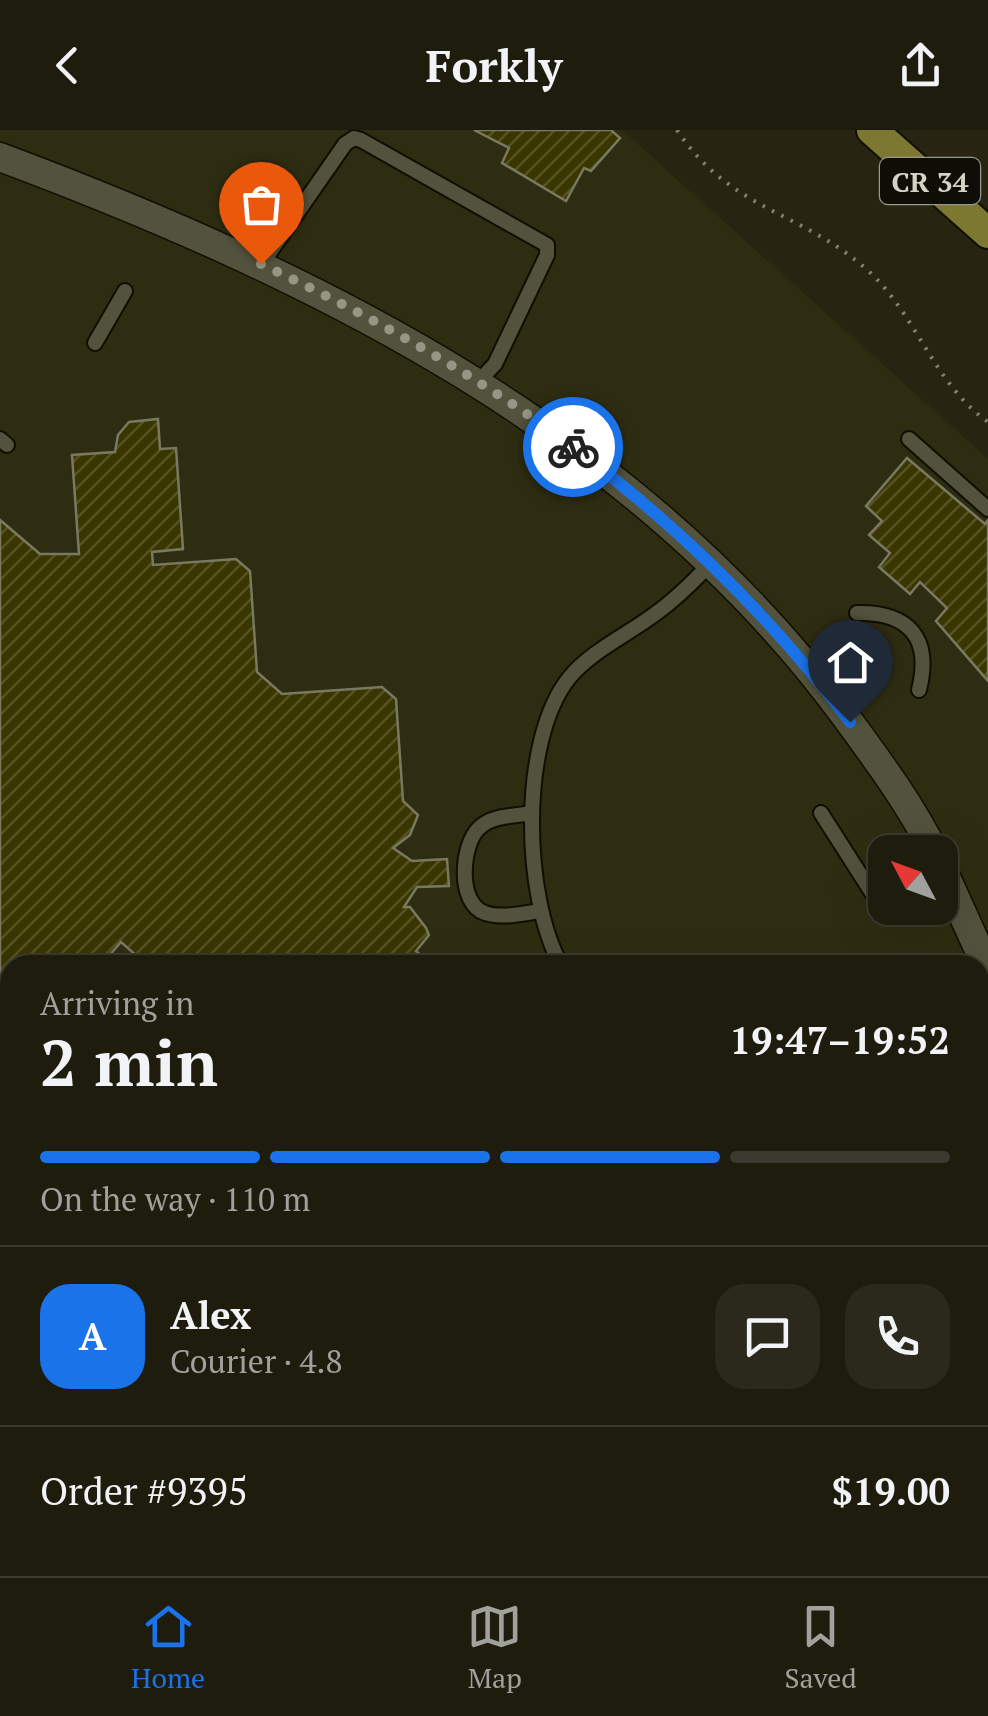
<!DOCTYPE html>
<html lang="en">
<head>
<meta charset="utf-8">
<style>
  :root { --surface:#1d1c0d; --page:#2a291b; --text:#f1f3f6; --muted:#a0a19d; --line:#3b3a2e; --accent:#1a73e8 }
  body { margin:0; font-family:"PT Serif",serif; background:var(--page); color:var(--text); height:100vh; display:flex; flex-direction:column; font-size:38px; white-space:nowrap }
  * { box-sizing:border-box; margin:0 }
  p { font-size:32px; color:var(--muted) }
  .icon { flex:none; width:55px; height:55px; fill:none; stroke:currentColor; stroke-width:2; stroke-linecap:round; stroke-linejoin:round }
  .map { position:relative; flex:1; overflow:hidden }
  .sheet { position:absolute; left:0px; top:825px; width:990px; height:622px; display:flex; flex-direction:column; background:var(--surface); border-radius:30px 30px 0 0; box-shadow:0 10px 40px #0002,0 0 0 2px var(--line) }
  .sheet>* { flex:none }
  .needle { width:65px; rotate:311deg }
  .controls { position:absolute; left:868px; top:705px; display:grid; gap:20px }
  .controls a { display:grid; place-items:center; width:90px; height:90px; border-radius:20px; background:var(--surface); box-shadow:0 10px 40px #0002,0 0 0 2px var(--line); font-size:50px }
  .pin { position:absolute; display:grid; place-items:center; width:85px; height:85px; color:#fff; margin:-102px -42px; border-radius:50% 50% 50% 0; rotate:-45deg; box-shadow:0 0 10px #0007 }
  .pin .icon { rotate:45deg }
  .courier { position:absolute; display:grid; place-items:center; width:100px; height:100px; margin:-50px; border:8px solid #1a73e8; border-radius:50%; background:#fff; color:#222; box-shadow:0 2px 12px #0007 }
  .head em { font-style:normal; font-weight:700 }
  .head div { display:flex; flex-direction:column-reverse }
  .head { display:flex; align-items:center; justify-content:space-between; height:170px; padding:0 40px }
  h1 { font-size:65px; font-weight:700; line-height:75px }
  .bar { display:grid; grid-template-columns:repeat(4,1fr); gap:15px 10px; align-content:center; height:120px; padding:0 40px }
  .bar i { height:12px; border-radius:8px; background:var(--line) }
  .bar .selected { background:var(--accent) }
  .bar p { grid-column:span 4 }
  .line { display:flex; align-items:center; gap:25px; padding:0 40px; border-top:2px solid var(--line) }
  .line div { flex:1 }
  .round { display:grid; place-items:center; flex:none; width:105px; height:105px; border-radius:30px; background:var(--page) }
  header { display:flex; justify-content:space-between; align-items:center; height:130px; padding:0 40px; background:var(--surface); font-size:45px; font-weight:700 }
  .menu { display:flex; justify-content:space-around; align-items:center; height:140px; border-top:2px solid var(--line); background:var(--surface); font-size:28px; color:var(--muted) }
  .menu a { display:grid; justify-items:center; gap:5px }
  .menu .selected { color:var(--accent) }
  .map>svg:first-child { display:block }
  .built { fill:#2f2d11; fill-rule:evenodd }
  .building { fill:url(#building-hatch); stroke:#797861; stroke-width:2.5 }
  .lines { fill:none; stroke-linecap:round; stroke-linejoin:round }
  .service-casing { stroke:#100e00; stroke-width:18 }
  .minor-casing { stroke:#100e00; stroke-width:31 }
  .primary-casing { stroke:#100e00; stroke-width:34 }
  .path { stroke:#828170; stroke-width:4; stroke-dasharray:2.5 8; stroke-linecap:butt }
  .service { stroke:#53523c; stroke-width:14 }
  .minor { stroke:#53523c; stroke-width:28 }
  .primary { stroke:#7c7731; stroke-width:30 }
  .done { stroke:#969586; stroke-width:10; stroke-dasharray:0 18 }
  .route { stroke:#1a73e8; stroke-width:12 }
  .labels { text-anchor:middle; dominant-baseline:central; stroke-width:8; stroke-linejoin:round; paint-order:stroke }
  .shield { fill:#0e0e06; stroke:#97978c; stroke-width:2.5 }
  .shield-label { font-size:28px; font-weight:bold; fill:#d2d2c5 }
</style>
</head>
<body>
<header><svg class="icon" aria-label="back" viewBox="0 0 24 24"><path d="M15 5l-7 7 7 7"/></svg>Forkly<svg class="icon" aria-label="share" viewBox="0 0 24 24"><path d="M12 15V3M7 8l5-5 5 5M5 13v7h14v-7"/></svg></header>
<div class="map">
<svg width="988" height="1446" viewBox="0 0 988 1446">
  <defs>
    <pattern id="building-hatch" width="6" height="6" patternUnits="userSpaceOnUse" patternTransform="scale(2.5)"><rect width="6" height="6" fill="#3a3600"/><path d="M-1 1l2-2M0 6l6-6M5 7l2-2" fill="none" stroke="#565224"/></pattern>
  </defs>
  <rect width="100%" height="100%" fill="#272511"/>
  <path class="built" d="M0 0H622L988 329V1446H0ZM885 722H940V778H885ZM10 835H980V1438H10Z"/>
  <g class="building">
    <path d="M474 0H611L620 8 591 41 584 38 566 71 502 33 509 18Z"/>
    <path d="M158 289 160 319 176 318 183 419 152 422 153 435 236 429 250 441 257 542 282 564 382 557 396 569 403 671 418 685 410 705 393 718 412 731 447 729 449 756 417 757 404 777H410L426 798 429 805 416 821 432 835H147L121 812 101 835H10V844L0 847V390L40 424H79L72 325 115 322 118 305 129 292Z"/>
    <path d="M907 328 985 394 988 390V551L936 491 947 478 920 452 910 464 879 437 890 423 869 405 882 391 866 376Z"/>
    <path d="M10 874V907L4 913 0 889Z"/>
    <path d="M980 1228 988 1235V1339L980 1348Z"/>
  </g>
  <g class="lines">
    <defs>
      <g id="service">
        <path d="M261 135 345 14 354 8 361 10 547 115V125L495 234 477 253"/>
        <path d="M95 213 125 161"/>
        <path d="M0 309 7 315"/>
        <path d="M909 309 988 379"/>
        <path d="M857 483C909 482 932 508 919 560"/>
        <path d="M532 683C515 686 492 685 479 698 461 715 457 774 485 783 502 789 524 783 541 781"/>
        <path d="M821 683 874 766"/>
        <path d="M561 835C523 767 519 611 569 548 591 521 627 505 655 484 676 469 693 452 711 433"/>
        <path d="M980 1001 988 997"/>
        <path d="M0 1010 10 1004"/>
        <path d="M0 1191 10 1199"/>
        <path d="M980 1193 988 1199"/>
        <path d="M277 1438 286 1446"/>
        <path d="M57 1446 61 1438"/>
        <path d="M546 1446 555 1438"/>
      </g>
      <g id="minor">
        <path d="M0 27C318 146 636 303 843 583 875 627 910 673 934 722"/>
        <path d="M940 734 988 840"/>
      </g>
      <path id="primary" d="M872 0 988 103"/>
    </defs>
    <use href="#service" class="service-casing"/>
    <use href="#minor" class="minor-casing"/>
    <use href="#primary" class="primary-casing"/>
    <path class="path" d="M677 0C730 80 800 81 865 138 916 182 932 252 988 292"/>
    <use href="#service" class="service"/>
    <use href="#minor" class="minor"/>
    <use href="#primary" class="primary"/>
  </g>
  <g class="lines">
    <path class="done" d="M261 134C369 185 477 245 573 317"/>
    <path class="route" d="M573 317C678 396 771 486 850 592"/>
  </g>
  <g class="labels">
    <rect class="shield" x="880" y="28" width="100" height="46" rx="8"/>
    <g class="shield-label">
      <text x="930" y="51">CR 34</text>
    </g>
  </g>
</svg>
<div class="controls">
<a><svg class="needle" viewBox="-14 -14 28 28"><path d="M0-13l5 13h-10z" fill="#e53935"/><path d="M0 13l5-13h-10z" fill="#a0a19d"/></svg></a>
</div>
<div class="pin" style="left:261px;top:134px;background:#ea580c"><svg class="icon" aria-label="bag" viewBox="0 0 24 24"><path d="M5 8h14l-1 12H6zM9 8a3 3 0 0 1 6 0"/></svg></div>
<div class="pin" style="left:850px;top:592px;background:#1f2937"><svg class="icon" aria-label="home" viewBox="0 0 24 24"><path d="M3 11l9-7 9 7M6 9v11h12V9"/></svg></div>
<div class="courier" style="left:573px;top:317px"><svg class="icon" aria-label="bike" viewBox="0 0 24 24"><circle cx="6" cy="16" r="4"/><circle cx="18" cy="16" r="4"/><path d="M6 16l4-8h5l3 8M10 8l3 8H6M13 5h3"/></svg></div>
<section class="sheet">
<div class="head"><div><h1>2 min</h1><p>Arriving in</p></div><em>19:47–19:52</em></div>
<div class="bar"><i class="selected"></i><i class="selected"></i><i class="selected"></i><i></i><p>On the way · 110 m</p></div>
<div class="line" style="height:180px"><b class="round" style="background:var(--accent);color:#fff">A</b><div><b>Alex</b><p>Courier · 4.8</p></div><a class="round"><svg class="icon" aria-label="chat" viewBox="0 0 24 24"><path d="M4 5h16v11H9l-5 4z"/></svg></a><a class="round"><svg class="icon" aria-label="phone" viewBox="0 0 24 24"><path d="M5 4h4l2 5-3 2q2 4 5 5l2-3 5 2v4C11 20 4 13 5 4z"/></svg></a></div>
<div class="line" style="height:130px"><div>Order #9395</div><b>$19.00</b></div>
</section>
</div>
<nav class="menu">
<a class="selected"><svg class="icon" aria-label="home" viewBox="0 0 24 24"><path d="M3 11l9-7 9 7M6 9v11h12V9"/></svg>Home</a>
<a><svg class="icon" aria-label="map" viewBox="0 0 24 24"><path d="M3 6l6-2 6 2 6-2v14l-6 2-6-2-6 2zM9 4v14M15 6v14"/></svg>Map</a>
<a><svg class="icon" aria-label="saved" viewBox="0 0 24 24"><path d="M7 4h10v16l-5-4-5 4z"/></svg>Saved</a>
</nav>
</body>
</html>
